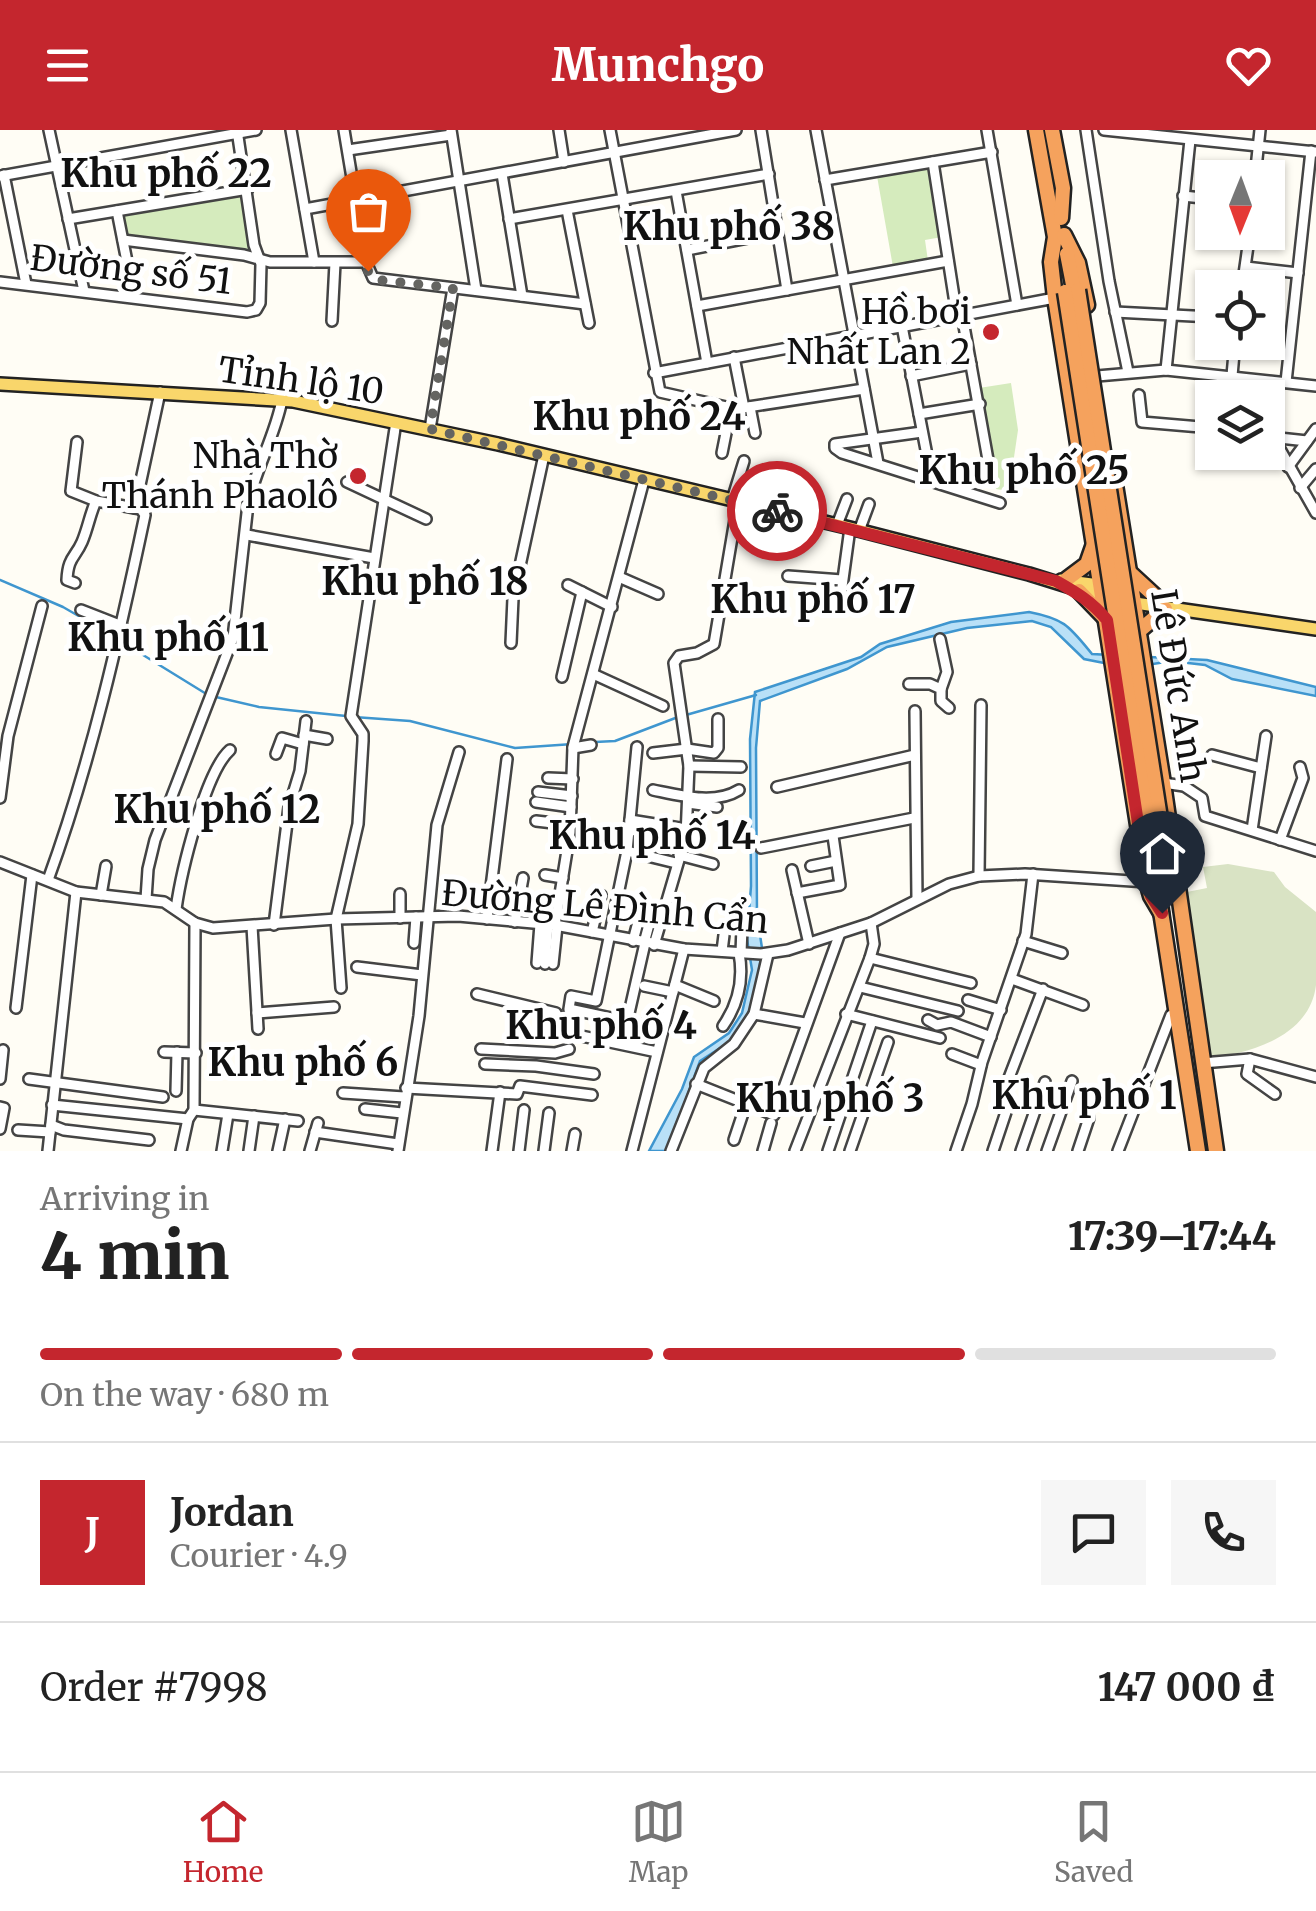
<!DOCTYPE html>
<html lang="en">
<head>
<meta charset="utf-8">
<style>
  :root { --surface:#fff; --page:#f6f6f6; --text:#222; --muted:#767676; --line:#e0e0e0; --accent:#c4262e }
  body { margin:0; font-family:Merriweather,serif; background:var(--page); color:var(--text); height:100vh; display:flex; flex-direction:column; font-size:38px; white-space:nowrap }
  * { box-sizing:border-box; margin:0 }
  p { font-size:32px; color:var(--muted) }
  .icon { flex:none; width:55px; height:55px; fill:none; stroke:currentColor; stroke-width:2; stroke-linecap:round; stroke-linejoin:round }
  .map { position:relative; height:1021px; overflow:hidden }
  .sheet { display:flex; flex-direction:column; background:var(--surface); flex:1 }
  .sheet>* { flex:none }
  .needle { width:65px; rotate:181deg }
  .fabs { position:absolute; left:1195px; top:30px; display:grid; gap:20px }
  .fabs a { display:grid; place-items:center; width:90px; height:90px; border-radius:0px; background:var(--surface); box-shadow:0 2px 8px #0004; font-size:50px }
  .pin { position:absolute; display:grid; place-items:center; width:85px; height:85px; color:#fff; margin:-102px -42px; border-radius:50% 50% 50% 0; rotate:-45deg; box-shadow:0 0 10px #0007 }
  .pin .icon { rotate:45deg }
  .courier { position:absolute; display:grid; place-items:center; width:100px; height:100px; margin:-50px; border:8px solid #c4262e; border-radius:50%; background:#fff; color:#222; box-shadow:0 2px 12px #0007 }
  .headline em { font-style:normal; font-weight:800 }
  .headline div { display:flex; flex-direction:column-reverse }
  .headline { display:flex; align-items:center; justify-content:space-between; height:170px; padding:0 40px }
  h1 { font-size:65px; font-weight:800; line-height:75px }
  .bar { display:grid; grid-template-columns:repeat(4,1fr); gap:15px 10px; align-content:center; height:120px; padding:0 40px }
  .bar i { height:12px; border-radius:8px; background:var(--line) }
  .bar .on { background:var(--accent) }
  .bar p { grid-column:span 4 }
  .line { display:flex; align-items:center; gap:25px; padding:0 40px; border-top:2px solid var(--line) }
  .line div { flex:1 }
  .round { display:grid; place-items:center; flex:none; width:105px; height:105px; border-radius:0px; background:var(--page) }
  header { display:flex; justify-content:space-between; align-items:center; height:130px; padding:0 40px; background:var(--accent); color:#fff; font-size:45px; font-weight:800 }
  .tab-bar { display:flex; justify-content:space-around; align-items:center; height:140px; border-top:2px solid var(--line); background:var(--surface); font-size:28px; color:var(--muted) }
  .tab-bar a { display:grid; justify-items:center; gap:5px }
  .tab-bar .on { color:var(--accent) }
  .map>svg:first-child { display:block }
  .green { fill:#d5ebbd }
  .cemetery { fill:#d9e3c4 }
  .water { fill:#b9e0f7; stroke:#3f96cf; stroke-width:2.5 }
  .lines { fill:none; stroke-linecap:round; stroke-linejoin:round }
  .stream { stroke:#3f96cf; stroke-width:2.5 }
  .minor-casing { stroke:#444; stroke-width:14 }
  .major-casing { stroke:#222; stroke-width:16 }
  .highway-casing { stroke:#222; stroke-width:19 }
  .minor { stroke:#fff; stroke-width:9 }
  .major { stroke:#f9d66b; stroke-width:11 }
  .highway { stroke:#f5a25d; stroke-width:14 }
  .highway-bridge-casing { stroke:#222; stroke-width:19; stroke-linecap:butt }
  .highway-bridge { stroke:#f5a25d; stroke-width:14 }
  .done { stroke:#646461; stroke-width:10; stroke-dasharray:0 18 }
  .route { stroke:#c4262e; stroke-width:12 }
  .poi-dot { fill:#c4262e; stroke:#fff; stroke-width:4 }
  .labels { text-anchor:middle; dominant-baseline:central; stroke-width:10; stroke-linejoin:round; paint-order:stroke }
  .street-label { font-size:35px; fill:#111; stroke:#fff }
  .poi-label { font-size:35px; fill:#111; stroke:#fff; text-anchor:end }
  .neighbourhood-label { font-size:38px; font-weight:bold; fill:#111; stroke:#fff }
</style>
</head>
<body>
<header><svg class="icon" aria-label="menu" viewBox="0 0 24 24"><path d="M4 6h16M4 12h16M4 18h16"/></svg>Munchgo<svg class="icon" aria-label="heart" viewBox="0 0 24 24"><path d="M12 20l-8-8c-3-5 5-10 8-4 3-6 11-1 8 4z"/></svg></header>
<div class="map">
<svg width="1316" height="1021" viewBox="0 0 1316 1021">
  <rect width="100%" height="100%" fill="#fffdf5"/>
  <g class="green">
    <path d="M930 36 942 107 925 110 928 131 893 137 877 46Z"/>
    <path d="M242 64 252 121 128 105 123 84Z"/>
    <path d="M1011 253 1018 300 1009 361 996 359 979 258Z"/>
  </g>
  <path class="cemetery" d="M1228 734 1274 742 1285 757 1316 782C1316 806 1316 831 1316 855 1310 907 1249 924 1206 928L1182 763 1207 758 1203 737Z"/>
  <path class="water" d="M1029 482C1065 489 1069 496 1092 524L1207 530 1316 557V566L1232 549 1205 535 1171 531 1153 534 1104 533 1084 529 1051 497 1032 491 967 498 887 517 847 539 760 571 756 618 757 785 762 818 755 875 731 911 700 931 667 1021H649L682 959 694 927 729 903 742 883 752 840 747 809 751 756 750 609 755 562 861 527 880 514 951 492Z"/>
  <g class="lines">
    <g class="stream">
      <path d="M0 450 63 477 115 507"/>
      <path d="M122 512 208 565"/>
      <path d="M216 567 259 577 346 586"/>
      <path d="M686 585 756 565"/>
      <path d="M354 587 410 591 515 618 573 614"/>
      <path d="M595 612 615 611 678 587"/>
    </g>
    <defs>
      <g id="minor">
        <path d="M49 0 84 161"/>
        <path d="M291 0 314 132"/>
        <path d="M344 0 366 132 373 148 585 174"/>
        <path d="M451 0 476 160"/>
        <path d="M559 0 564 32"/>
        <path d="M610 0 660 262 735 279 864 259"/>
        <path d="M761 0 787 160"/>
        <path d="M816 0 878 333"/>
        <path d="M987 0 1017 175"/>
        <path d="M1086 0 1109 151 1128 242"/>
        <path d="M1104 0 1316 22"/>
        <path d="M348 20 451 5"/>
        <path d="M933 32 957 186"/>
        <path d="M502 44 522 166"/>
        <path d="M4 45 26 154"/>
        <path d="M0 46 256 0"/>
        <path d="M1255 48 1260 0"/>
        <path d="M825 50 992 22"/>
        <path d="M676 61 707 233"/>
        <path d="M1183 66 1212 69"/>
        <path d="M305 79 736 0"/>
        <path d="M567 80 589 193"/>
        <path d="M117 81 134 167"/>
        <path d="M68 89 248 59"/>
        <path d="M509 89 769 44"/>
        <path d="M123 110 244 125 270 132H366"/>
        <path d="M687 120 778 102"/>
        <path d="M1246 137 1298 143"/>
        <path d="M0 152 247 182 256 180 260 173 261 134 254 115 237 0"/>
        <path d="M1242 158 1250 102"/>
        <path d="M697 176 948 131"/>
        <path d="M1115 182 1212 187"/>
        <path d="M962 185 990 341"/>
        <path d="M332 191 335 133"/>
        <path d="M902 196 932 351"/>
        <path d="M734 227 744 278"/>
        <path d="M1166 240 1190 10"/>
        <path d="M654 243 1055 168"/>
        <path d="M911 246 971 234"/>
        <path d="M1097 246 1166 240 1316 256"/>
        <path d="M1286 252 1311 21"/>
        <path d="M1139 265 1142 292 1212 298"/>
        <path d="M1230 268 1235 212"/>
        <path d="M750 277 755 303"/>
        <path d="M919 284 980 274"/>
        <path d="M430 299 453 158"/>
        <path d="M922 302 835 314V318L842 323 1000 373"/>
        <path d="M1270 307 1307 311"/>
        <path d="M1273 307 1316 383"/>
        <path d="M77 312 71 361 96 371 135 378"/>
        <path d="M722 323 731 278"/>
        <path d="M1288 337 1316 299"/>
        <path d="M347 352 426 389"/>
        <path d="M1300 358 1316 339"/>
        <path d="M732 370 744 331"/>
        <path d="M837 395 847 369"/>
        <path d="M859 401 869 374"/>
        <path d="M247 405 374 428"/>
        <path d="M788 446 842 450"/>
        <path d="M619 447 658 464"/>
        <path d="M75 453 67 450C68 427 75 428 82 412 88 398 90 384 96 371"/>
        <path d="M568 455 612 477"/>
        <path d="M841 464 850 398"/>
        <path d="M81 480 122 496"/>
        <path d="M940 509 947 542 941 559"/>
        <path d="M511 513 513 468 544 325"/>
        <path d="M593 544 663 576"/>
        <path d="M562 547 582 462"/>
        <path d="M909 554H930L941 559V571L949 578"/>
        <path d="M915 581 917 769"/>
        <path d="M304 605 327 609"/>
        <path d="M637 617 627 721 596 871 571 866 569 879 663 899"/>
        <path d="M573 618 591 615"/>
        <path d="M653 623 687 619 714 623 718 618V589"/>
        <path d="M276 624 282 608 303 614"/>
        <path d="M1212 625 1261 638"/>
        <path d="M689 636 741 637"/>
        <path d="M548 648 573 649"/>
        <path d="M1163 653 1184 656 1202 668 1205 686 1316 721"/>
        <path d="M1184 656 1185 636"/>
        <path d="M777 657 915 625"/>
        <path d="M653 660C682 666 715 675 739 660"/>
        <path d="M538 662 572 666"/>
        <path d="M0 668 8 606 42 476"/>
        <path d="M536 672 571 677"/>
        <path d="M688 673 717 677"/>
        <path d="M630 690 686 699"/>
        <path d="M536 691 571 695"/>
        <path d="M1252 700 1266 606"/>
        <path d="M1280 710 1303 648 1300 637"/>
        <path d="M761 718 914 688"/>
        <path d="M627 721 676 733"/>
        <path d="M679 725 713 734"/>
        <path d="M0 732 76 762 164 772 195 793 213 798 336 789 458 786 555 795 684 819 761 824 788 820 871 793 949 754 979 746 1025 744 1147 752"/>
        <path d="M811 736 836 731"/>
        <path d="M792 740 809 814"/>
        <path d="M545 745 563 748"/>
        <path d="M979 746 981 575"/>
        <path d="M48 750C91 632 119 508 145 385L141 379 135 378 160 262"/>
        <path d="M797 763 840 755 833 706"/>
        <path d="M101 765 106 736"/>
        <path d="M146 769 148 739 155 710 233 508 248 374C256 338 275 306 282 270"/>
        <path d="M176 779C181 743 205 642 230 620"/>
        <path d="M400 788V764"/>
        <path d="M487 789 507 629"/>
        <path d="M515 792 523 748"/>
        <path d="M274 795 289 677 300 641 306 591"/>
        <path d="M555 795 570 702 573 617 644 350"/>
        <path d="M252 796 258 899"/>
        <path d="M592 802 601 765"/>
        <path d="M633 811 643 773"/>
        <path d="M1023 811 1062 823"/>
        <path d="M414 813 416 787"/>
        <path d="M644 813 654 776"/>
        <path d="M654 815 686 706 689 636 674 533 679 526 697 523 714 514 738 372"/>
        <path d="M722 821 725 797"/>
        <path d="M741 823 742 797"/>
        <path d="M870 828 971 853"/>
        <path d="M537 833 540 794"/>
        <path d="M545 834 548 795"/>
        <path d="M553 834 557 796"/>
        <path d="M357 837 422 845"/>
        <path d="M1012 849 1083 875"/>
        <path d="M675 855 714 871"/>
        <path d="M644 856 673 862"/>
        <path d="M860 857 958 881"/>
        <path d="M341 858 336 789 358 694 363 611V604L351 586 396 292"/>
        <path d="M477 864 556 883"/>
        <path d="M968 870 1001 880"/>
        <path d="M16 878 32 745"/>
        <path d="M257 883 334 877"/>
        <path d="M754 884 805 893"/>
        <path d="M846 884 940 908"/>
        <path d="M928 890 937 895 951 892 991 907"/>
        <path d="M627 892 645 813"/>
        <path d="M723 896C739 873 744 850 739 823"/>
        <path d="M572 904 657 922"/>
        <path d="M481 919 555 923 569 919"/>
        <path d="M164 922 196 923"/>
        <path d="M952 924 981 935"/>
        <path d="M1250 929 1247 944 1275 964"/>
        <path d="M1202 933 1250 929 1316 947"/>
        <path d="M485 934 536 936 594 944"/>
        <path d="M0 949 3 920"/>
        <path d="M29 949 163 967"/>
        <path d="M696 954 774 985 840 803"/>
        <path d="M406 958 517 964 520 956 592 965"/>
        <path d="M176 961 177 922"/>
        <path d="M343 963 404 967"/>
        <path d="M52 975 188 989"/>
        <path d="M0 977 4 978 0 999"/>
        <path d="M365 979 402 983"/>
        <path d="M194 980 298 991"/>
        <path d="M51 995 64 1000 149 1010"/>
        <path d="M18 1000 50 1002"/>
        <path d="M315 1002 398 1014"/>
        <path d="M734 1010 746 974"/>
        <path d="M48 1021 76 762"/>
        <path d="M181 1021 188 989 194 980 195 793"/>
        <path d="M222 1021 228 984"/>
        <path d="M249 1021 254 986"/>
        <path d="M278 1021 285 989"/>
        <path d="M310 1021 318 993"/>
        <path d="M398 1021 419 886 437 695 459 622"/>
        <path d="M492 1021 500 962"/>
        <path d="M519 1021 524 980"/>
        <path d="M544 1021 549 983"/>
        <path d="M572 1021 575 1004"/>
        <path d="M632 1021 684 819"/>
        <path d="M671 1021 704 938 734 914 754 884 768 824"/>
        <path d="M763 1021 771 993"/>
        <path d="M795 1021 870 828 874 814 871 793"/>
        <path d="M828 1021 872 891"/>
        <path d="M850 1021 888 912"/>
        <path d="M956 1021 972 974 982 932 1026 804 1033 744"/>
        <path d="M993 1021 1007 979V953L1043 859"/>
        <path d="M1021 1021 1045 952"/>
        <path d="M1047 1021 1072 951"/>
        <path d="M1078 1021 1089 988"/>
        <path d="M1118 1021 1171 885"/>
      </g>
      <g id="major">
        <path d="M0 254 293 271 498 314 850 398 1029 444 1109 469"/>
        <path d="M1061 450 1107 456"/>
        <path d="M1128 472 1316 499"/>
      </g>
      <g id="highway">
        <path d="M1036 0 1055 107 1051 132 1055 168 1147 752 1151 766 1161 783"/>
        <path d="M1052 0 1063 58 1061 88"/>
        <path d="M1064 105 1078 133 1087 175"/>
        <path d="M1067 124 1074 160"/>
        <path d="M1111 330 1163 653 1216 1021"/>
        <path d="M1131 444 1156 467"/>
        <path d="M1067 449 1087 434 1094 414"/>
        <path d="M1079 461 1106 489"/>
        <path d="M1134 500 1139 501 1165 479"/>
        <path d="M1160 775 1198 1021"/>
      </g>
    </defs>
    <use href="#minor" class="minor-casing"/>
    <use href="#major" class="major-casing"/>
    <use href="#highway" class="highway-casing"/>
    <use href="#minor" class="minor"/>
    <use href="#major" class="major"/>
    <use href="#highway" class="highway"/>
    <defs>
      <g id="highway-bridge">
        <path d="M1078 160 1169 746"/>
        <path d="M1065 162 1156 746"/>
      </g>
    </defs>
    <use href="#highway-bridge" class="highway-bridge-casing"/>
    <use href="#highway-bridge" class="highway-bridge"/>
  </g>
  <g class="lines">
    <path class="done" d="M368 141 378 150 453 158 430 299 777 381"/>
    <path class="route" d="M777 381 1056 451C1077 463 1091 471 1107 490L1147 752 1151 766 1162 783"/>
  </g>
  <g class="poi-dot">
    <circle cx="991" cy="202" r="10"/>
    <circle cx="358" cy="346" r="10"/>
  </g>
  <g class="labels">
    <g class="street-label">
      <text transform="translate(131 140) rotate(7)">Đường số 51</text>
      <text transform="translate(301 251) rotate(8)">Tỉnh lộ 10</text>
      <text transform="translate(1178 556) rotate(81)">Lê Đức Anh</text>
      <text transform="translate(605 777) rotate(5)">Đường Lê Đình Cẩn</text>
    </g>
    <g class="poi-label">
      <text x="971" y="182">Hồ bơi<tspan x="971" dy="40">Nhất Lan 2</tspan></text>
      <text x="338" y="326">Nhà Thờ<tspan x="338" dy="40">Thánh Phaolô</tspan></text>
    </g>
    <g class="neighbourhood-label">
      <text x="166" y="43">Khu phố 22</text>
      <text x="729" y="96">Khu phố 38</text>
      <text x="639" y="286">Khu phố 24</text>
      <text x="1024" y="340">Khu phố 25</text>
      <text x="425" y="451">Khu phố 18</text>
      <text x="813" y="469">Khu phố 17</text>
      <text x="168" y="507">Khu phố 11</text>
      <text x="217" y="679">Khu phố 12</text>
      <text x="652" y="705">Khu phố 14</text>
      <text x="601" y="895">Khu phố 4</text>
      <text x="303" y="932">Khu phố 6</text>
      <text x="1084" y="965">Khu phố 1</text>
      <text x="830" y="968">Khu phố 3</text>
    </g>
  </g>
</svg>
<div class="fabs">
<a><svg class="needle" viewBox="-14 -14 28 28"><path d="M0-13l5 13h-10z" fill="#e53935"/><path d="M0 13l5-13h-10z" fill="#767676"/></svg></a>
<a><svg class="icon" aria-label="locate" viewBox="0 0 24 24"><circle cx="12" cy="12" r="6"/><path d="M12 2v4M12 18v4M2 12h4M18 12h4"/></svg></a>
<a><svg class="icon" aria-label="layers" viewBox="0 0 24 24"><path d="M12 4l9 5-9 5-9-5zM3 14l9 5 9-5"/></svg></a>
</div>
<div class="pin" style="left:368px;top:141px;background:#ea580c"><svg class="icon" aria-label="bag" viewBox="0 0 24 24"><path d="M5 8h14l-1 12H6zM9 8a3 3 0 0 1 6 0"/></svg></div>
<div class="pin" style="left:1162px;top:783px;background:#1f2937"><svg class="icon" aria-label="home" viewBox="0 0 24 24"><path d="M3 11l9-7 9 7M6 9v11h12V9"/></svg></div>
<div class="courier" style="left:777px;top:381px"><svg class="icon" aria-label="bike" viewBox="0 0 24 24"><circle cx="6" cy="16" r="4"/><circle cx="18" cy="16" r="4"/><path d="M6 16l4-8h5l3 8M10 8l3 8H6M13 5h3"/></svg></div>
</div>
<section class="sheet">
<div class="headline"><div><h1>4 min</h1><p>Arriving in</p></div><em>17:39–17:44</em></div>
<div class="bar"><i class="on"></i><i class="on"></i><i class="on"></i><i></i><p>On the way · 680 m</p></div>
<div class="line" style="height:180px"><b class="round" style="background:var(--accent);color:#fff">J</b><div><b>Jordan</b><p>Courier · 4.9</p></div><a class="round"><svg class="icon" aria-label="chat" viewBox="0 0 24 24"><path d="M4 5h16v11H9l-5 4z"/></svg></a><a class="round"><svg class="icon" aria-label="phone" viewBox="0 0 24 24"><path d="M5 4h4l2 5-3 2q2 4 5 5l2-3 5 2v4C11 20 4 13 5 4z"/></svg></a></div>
<div class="line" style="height:130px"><div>Order #7998</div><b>147 000 ₫</b></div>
</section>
<nav class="tab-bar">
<a class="on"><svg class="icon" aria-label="home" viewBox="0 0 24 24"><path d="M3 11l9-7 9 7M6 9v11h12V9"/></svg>Home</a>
<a><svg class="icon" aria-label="map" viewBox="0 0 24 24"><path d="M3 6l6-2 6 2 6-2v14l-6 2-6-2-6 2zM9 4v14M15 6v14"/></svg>Map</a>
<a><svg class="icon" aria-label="saved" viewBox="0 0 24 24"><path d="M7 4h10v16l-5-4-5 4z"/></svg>Saved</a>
</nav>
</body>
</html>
